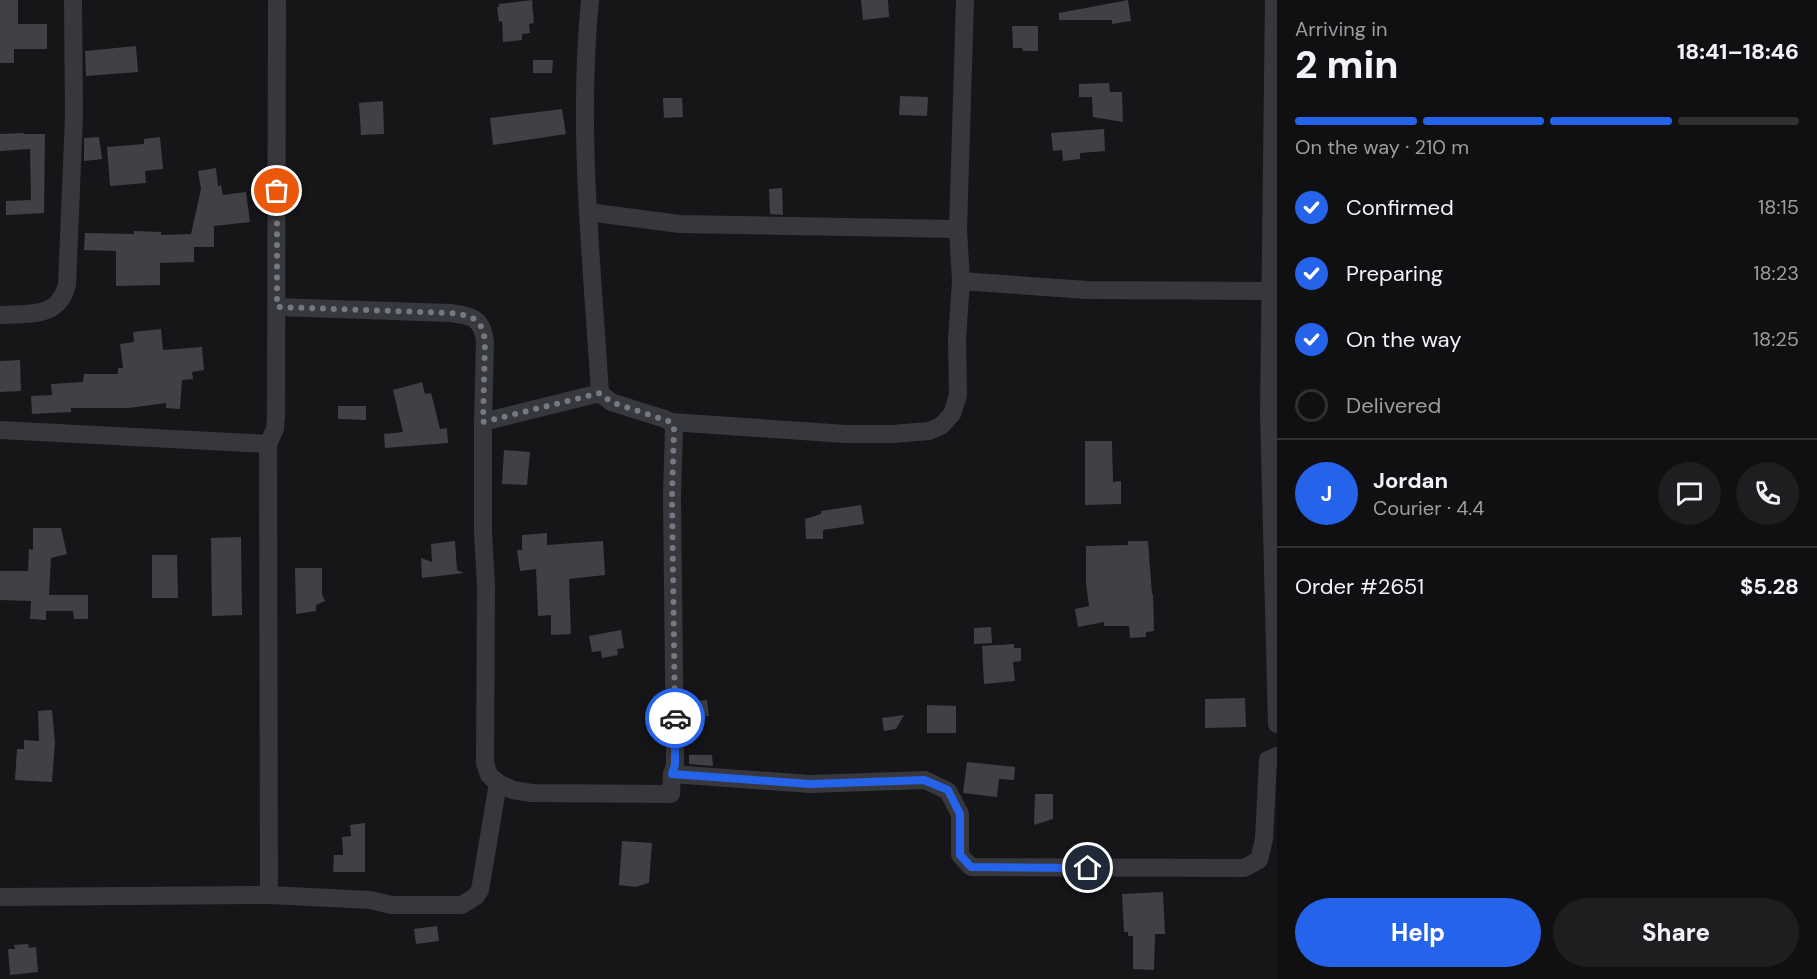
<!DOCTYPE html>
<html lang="en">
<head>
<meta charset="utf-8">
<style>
  :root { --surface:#101012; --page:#1e1e20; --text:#f1f3f6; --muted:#9c9d9f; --line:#303032; --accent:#2563eb }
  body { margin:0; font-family:"DM Sans",sans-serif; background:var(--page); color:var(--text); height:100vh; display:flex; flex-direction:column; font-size:22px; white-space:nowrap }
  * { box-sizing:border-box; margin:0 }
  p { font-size:20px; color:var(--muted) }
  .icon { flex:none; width:33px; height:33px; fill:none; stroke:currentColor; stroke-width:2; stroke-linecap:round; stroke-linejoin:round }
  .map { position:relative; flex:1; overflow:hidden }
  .drawer { display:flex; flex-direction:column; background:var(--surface); width:540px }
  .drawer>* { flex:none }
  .pin { position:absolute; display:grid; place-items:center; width:51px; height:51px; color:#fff; margin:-26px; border:3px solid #fff; border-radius:50%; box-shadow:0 2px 6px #0007 }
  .courier { position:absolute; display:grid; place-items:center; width:60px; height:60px; margin:-30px; border:4px solid #2563eb; border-radius:50%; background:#fff; color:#222; box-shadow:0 2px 8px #0007 }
  .overview em { font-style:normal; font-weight:800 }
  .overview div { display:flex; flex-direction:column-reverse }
  .overview { display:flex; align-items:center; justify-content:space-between; height:102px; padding:0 18px }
  h1 { font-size:39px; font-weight:800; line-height:45px }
  .bar { display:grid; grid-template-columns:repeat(4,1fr); gap:9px 6px; align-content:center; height:72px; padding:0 18px }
  .bar i { height:8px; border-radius:4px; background:var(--line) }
  .bar .on { background:var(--accent) }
  .bar p { grid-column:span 4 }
  .line { display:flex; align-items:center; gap:15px; padding:0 18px; border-top:2px solid var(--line) }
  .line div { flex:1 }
  .round { display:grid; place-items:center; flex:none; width:63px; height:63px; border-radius:32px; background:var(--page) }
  ol { padding:0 18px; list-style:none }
  li { display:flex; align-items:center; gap:18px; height:66px }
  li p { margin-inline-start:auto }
  li .icon { padding:6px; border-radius:50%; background:var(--accent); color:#fff; stroke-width:4 }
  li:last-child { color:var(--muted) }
  li i { width:33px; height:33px; border:3px solid var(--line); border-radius:50% }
  .action { display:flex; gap:12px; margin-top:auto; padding:12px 18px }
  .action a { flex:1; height:69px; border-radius:36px; background:var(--accent); color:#fff; font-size:24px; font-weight:800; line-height:69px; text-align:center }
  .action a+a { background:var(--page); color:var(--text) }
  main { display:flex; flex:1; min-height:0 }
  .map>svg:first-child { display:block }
  .building { fill:#404145 }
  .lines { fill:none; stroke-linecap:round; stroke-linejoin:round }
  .minor { stroke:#37383d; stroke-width:18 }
  .done { stroke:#757880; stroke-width:6; stroke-dasharray:0 10.8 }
  .route { stroke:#2563eb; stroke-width:8 }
</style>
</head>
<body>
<main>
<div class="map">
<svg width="1277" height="979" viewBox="0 0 1277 979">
  <rect width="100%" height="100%" fill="#161618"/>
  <g class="building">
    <path d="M0 0H18V24H47V49H14V63H0Z"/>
    <path d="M532 0 534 23 529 24 530 33 522 34V40L503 42 502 21 499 22 497 7H499V4Z"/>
    <path d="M861 0H888L889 17 863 20Z"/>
    <path d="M1128 0 1131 21 1112 24V20H1059V13Z"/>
    <path d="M1012 26H1038V51H1023L1022 48H1013Z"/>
    <path d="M136 46 138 72 86 76 85 51Z"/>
    <path d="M533 60H553L552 73H533Z"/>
    <path d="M1109 83 1110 92H1122L1123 122 1093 117 1092 97H1079V84Z"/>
    <path d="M900 96 928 97 927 116 899 115Z"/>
    <path d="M663 98H682L683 117 664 118Z"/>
    <path d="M383 101 384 134 361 135 359 103Z"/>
    <path d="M562 109 566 134 493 145 490 118Z"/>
    <path d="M1104 129 1105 151 1080 153V159L1063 161 1062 150 1053 151 1051 133Z"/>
    <path d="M24 133V134H45L44 213 6 215V201L31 200 30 149 0 151V134Z"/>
    <path d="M99 137 102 159 84 161V138Z"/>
    <path d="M160 137 163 169 145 171 146 183 110 186 107 147 144 144V139Z"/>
    <path d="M216 168 218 186 221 185 223 195 246 192 250 222 214 226V247H194V262L160 263V285L116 286V251L84 250 85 233 134 234V231L161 232V235L191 234 201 189 198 171Z"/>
    <path d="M782 188 783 215 770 214 769 189Z"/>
    <path d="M161 329 163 350 202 347 204 370 192 372 193 379 182 380 180 409 166 408V403L129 408H71V412L32 414 31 396 52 395 51 384 83 382 84 374H118V368H123L120 344 134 342 133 332Z"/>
    <path d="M20 360 21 391 0 392V361Z"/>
    <path d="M422 382 425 394 431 393 440 429 447 428 448 443 385 448 384 434 403 432 393 390Z"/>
    <path d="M338 406H366V420L338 419Z"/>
    <path d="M1085 441H1112L1113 482 1121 481V504L1085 505Z"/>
    <path d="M504 450 530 452 527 485 502 484Z"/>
    <path d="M861 505 864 524 823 530V539H806L805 519 821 514V511Z"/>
    <path d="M33 528H61L67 554 51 558 49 595H88V619H74L73 611H46V620L30 619 31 601 0 600V571H28L29 549 33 550Z"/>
    <path d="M547 533V545L603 541 605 575 569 579 571 634 551 635V615L538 616 536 569 520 571 517 550H522V535Z"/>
    <path d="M241 537 242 615 212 616 211 538Z"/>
    <path d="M455 541 457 570 464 573 422 578 421 558 432 562 431 544Z"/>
    <path d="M1128 541H1148L1152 594H1153L1154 631 1146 632V637L1130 638 1129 626H1104V622L1078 627 1075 609 1089 606 1086 583V546L1128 545Z"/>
    <path d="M152 555H177L178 598H152Z"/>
    <path d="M295 568H322V594L325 601 316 605V611L296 614Z"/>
    <path d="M991 627 992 643 974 644V628Z"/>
    <path d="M621 630 624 648 617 649 618 655 602 658 601 651 592 652 589 636Z"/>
    <path d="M1014 644V648H1021V661L1013 662 1015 681 984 684 982 646Z"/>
    <path d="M1245 698 1246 727 1205 728V699Z"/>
    <path d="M707 700 709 716 690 718 688 702Z"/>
    <path d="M927 705 956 706V733H927Z"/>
    <path d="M52 710 55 742 52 782 15 780 17 749H24V740L39 741 38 711Z"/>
    <path d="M904 715 896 729 884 731 882 718Z"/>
    <path d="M689 755H712L713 766 689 764Z"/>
    <path d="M967 762 1015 767 1014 780 999 779 997 797 963 793Z"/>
    <path d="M1035 794H1053V819L1034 825Z"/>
    <path d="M365 823V872H333L334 855H343L342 837 351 836 350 825Z"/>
    <path d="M622 841 652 843 649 883 635 887 619 885Z"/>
    <path d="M1163 892 1165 934H1155L1154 970 1133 969V936H1128V932H1124L1122 894Z"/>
    <path d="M437 926 439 941 416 944 414 929Z"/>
    <path d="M28 944 29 948 36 947 38 972 10 975 8 949H15L14 945Z"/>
  </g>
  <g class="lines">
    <g class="minor">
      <path d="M1274 0 1269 413 1277 724"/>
      <path d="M588 212 680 224 958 229"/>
      <path d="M961 281 1087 290 1271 291"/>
      <path d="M277 307 450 313C471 316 482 317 485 341L483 422V533L486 585 485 763 489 775 498 783 513 790 531 793 671 794 672 774 675 765 672 497 674 428 671 422 665 419 611 402 600 393C592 263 577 131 590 0"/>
      <path d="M0 315C29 313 58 319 67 285L74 116 73 0"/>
      <path d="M483 422 600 393"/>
      <path d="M671 422 846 434H893L929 431 941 426 952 414 958 395 957 339 961 281 958 229 965 0"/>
      <path d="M0 430 268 444 275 429 276 416 277 0"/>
      <path d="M672 774 810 784 925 780 948 791 960 814V855L971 867 1244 868 1259 860 1264 839 1268 760 1277 756"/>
      <path d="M269 895 371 900 391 905H462L476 896 480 890 498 783"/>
      <path d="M0 897 269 895 268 444"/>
    </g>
  </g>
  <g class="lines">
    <path class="done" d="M277 191V307L450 313C471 316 482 317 485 341L483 422 600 393 611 402 671 422 674 428 672 497 675 718"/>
    <path class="route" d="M675 718V765L672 774 810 784 924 780 948 790 960 814V855L971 867 1088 868"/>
  </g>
</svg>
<div class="pin" style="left:277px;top:191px;background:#ea580c"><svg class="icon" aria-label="bag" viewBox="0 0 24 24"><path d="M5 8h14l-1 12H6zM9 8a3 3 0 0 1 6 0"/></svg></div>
<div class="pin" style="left:1088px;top:868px;background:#1f2937"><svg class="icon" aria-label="home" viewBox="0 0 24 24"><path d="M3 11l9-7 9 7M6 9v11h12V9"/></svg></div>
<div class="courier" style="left:675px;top:718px"><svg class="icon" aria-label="car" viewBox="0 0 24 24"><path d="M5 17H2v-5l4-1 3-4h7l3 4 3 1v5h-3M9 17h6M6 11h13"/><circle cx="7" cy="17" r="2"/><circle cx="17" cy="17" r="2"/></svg></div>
</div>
<section class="drawer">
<div class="overview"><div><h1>2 min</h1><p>Arriving in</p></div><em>18:41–18:46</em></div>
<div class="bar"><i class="on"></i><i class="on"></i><i class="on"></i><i></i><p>On the way · 210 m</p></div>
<ol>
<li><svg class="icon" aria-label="check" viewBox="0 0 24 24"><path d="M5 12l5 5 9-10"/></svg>Confirmed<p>18:15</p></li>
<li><svg class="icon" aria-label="check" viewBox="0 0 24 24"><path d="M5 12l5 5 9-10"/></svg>Preparing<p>18:23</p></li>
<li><svg class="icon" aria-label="check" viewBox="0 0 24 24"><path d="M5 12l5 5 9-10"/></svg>On the way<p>18:25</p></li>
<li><i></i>Delivered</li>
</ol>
<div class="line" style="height:108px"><b class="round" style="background:var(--accent);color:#fff">J</b><div><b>Jordan</b><p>Courier · 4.4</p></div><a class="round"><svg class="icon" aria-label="chat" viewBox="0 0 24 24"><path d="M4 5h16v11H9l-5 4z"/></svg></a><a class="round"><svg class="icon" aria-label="phone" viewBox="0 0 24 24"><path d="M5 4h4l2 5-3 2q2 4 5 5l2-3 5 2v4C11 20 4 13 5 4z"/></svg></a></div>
<div class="line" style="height:78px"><div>Order #2651</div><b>$5.28</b></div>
<div class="action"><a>Help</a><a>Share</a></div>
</section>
</main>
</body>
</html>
